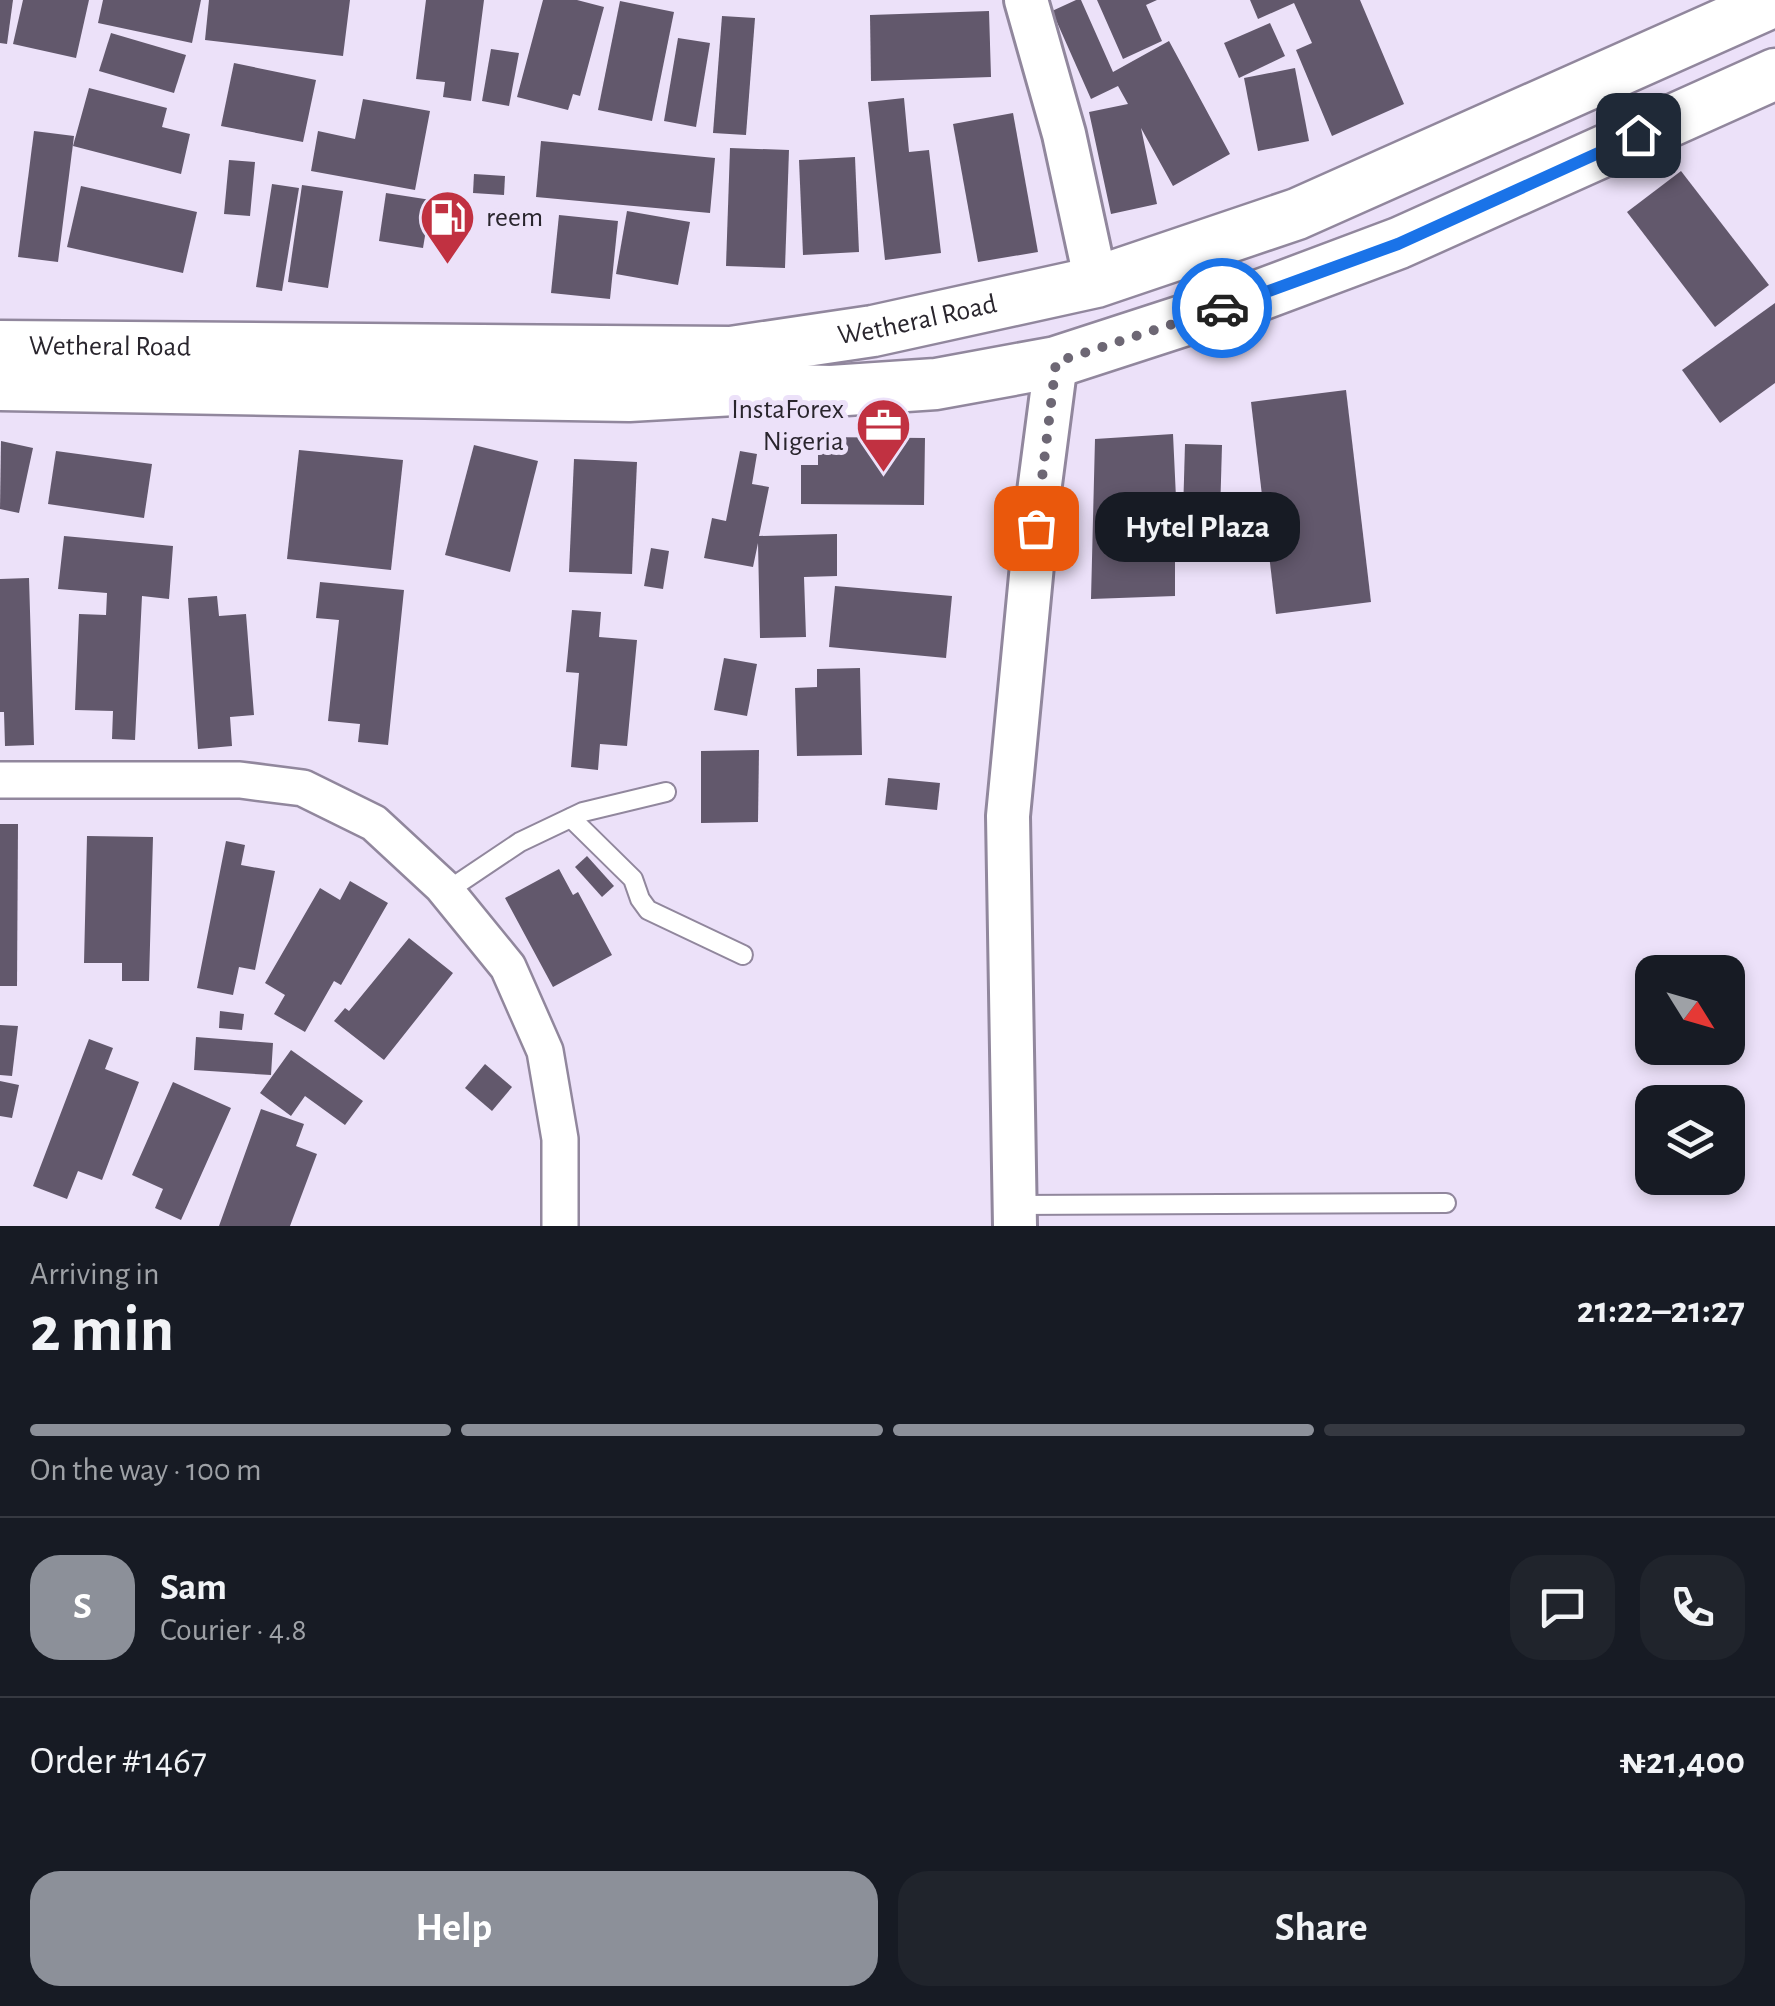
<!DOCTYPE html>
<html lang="en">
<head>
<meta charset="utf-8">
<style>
  :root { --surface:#171b24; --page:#20242c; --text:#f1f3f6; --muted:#9ea1a6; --line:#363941; --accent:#8c9099 }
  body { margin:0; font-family:"Alegreya Sans",sans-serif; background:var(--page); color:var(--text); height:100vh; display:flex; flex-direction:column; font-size:38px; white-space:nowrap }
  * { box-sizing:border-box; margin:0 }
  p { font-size:32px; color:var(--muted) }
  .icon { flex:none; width:55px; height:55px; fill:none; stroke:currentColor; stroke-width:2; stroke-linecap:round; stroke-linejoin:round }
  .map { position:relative; height:1226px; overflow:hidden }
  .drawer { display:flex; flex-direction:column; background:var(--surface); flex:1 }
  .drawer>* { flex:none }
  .needle { width:65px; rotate:127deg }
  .tools { position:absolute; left:1635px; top:955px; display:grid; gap:20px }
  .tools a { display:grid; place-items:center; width:110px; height:110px; border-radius:20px; background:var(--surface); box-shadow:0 5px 15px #0003; font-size:50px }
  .pin { position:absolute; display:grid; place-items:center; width:85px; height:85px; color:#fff; margin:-42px; border-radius:20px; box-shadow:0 5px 15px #0006 }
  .courier { position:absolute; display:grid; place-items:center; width:100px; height:100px; margin:-50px; border:8px solid #1a73e8; border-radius:50%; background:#fff; color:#222; box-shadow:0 2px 12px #0007 }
  .bubble { position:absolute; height:70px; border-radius:30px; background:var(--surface); box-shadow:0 5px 15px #0003; font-size:32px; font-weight:700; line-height:70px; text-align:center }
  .overview em { font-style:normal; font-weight:700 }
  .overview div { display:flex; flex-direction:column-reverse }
  .overview { display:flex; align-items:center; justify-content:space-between; height:170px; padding:0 30px }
  h1 { font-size:65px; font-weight:700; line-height:75px }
  .bar { display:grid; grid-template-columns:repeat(4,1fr); gap:15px 10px; align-content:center; height:120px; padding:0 30px }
  .bar i { height:12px; border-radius:8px; background:var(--line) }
  .bar .active { background:var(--accent) }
  .bar p { grid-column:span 4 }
  .line { display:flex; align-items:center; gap:25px; padding:0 30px; border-top:2px solid var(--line) }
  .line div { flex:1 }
  .round { display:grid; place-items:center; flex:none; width:105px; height:105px; border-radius:30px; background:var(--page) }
  .cta { display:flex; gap:20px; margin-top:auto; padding:20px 30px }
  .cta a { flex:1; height:115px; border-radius:30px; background:var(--accent); color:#fff; font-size:40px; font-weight:700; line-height:115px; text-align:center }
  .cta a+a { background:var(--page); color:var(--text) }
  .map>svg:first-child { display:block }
  .building { fill:#62586c }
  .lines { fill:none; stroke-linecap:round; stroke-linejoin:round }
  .service-casing { stroke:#91879d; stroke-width:22 }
  .minor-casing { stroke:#91879d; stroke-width:40 }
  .tertiary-casing { stroke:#91879d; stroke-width:48 }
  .secondary-casing { stroke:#91879d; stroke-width:55 }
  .service { stroke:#fff; stroke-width:18 }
  .minor { stroke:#fff; stroke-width:35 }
  .tertiary { stroke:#fff; stroke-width:42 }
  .secondary { stroke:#fff; stroke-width:50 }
  .done { stroke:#6d6774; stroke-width:10; stroke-dasharray:0 18 }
  .route { stroke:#1a73e8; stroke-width:12 }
  .labels { text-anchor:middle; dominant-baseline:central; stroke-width:10; stroke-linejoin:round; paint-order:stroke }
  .poi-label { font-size:28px; fill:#29252d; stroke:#ece1f9; text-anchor:start }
  .street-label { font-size:28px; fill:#29252d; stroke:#ece1f9 }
</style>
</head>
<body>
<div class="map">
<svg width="1775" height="1226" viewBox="0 0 1775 1226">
  <rect width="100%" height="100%" fill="#ece1f9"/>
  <g class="building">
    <path d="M0 0H13L7 44 0 43Z"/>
    <path d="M23 0H89L76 58 13 44Z"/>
    <path d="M103 0H201L192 43 98 23Z"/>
    <path d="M209 0H350L343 56 205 40Z"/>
    <path d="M426 0H484L471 101 443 97 445 82 416 79Z"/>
    <path d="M543 0H577L604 7 580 96 573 94 568 110 517 97Z"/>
    <path d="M1076 0H1081L1113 72 1169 41 1230 154 1173 186 1141 128 1157 204 1111 214 1089 112 1128 104 1118 86 1091 99 1052 11Z"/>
    <path d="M1097 0H1157L1146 5 1162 41 1123 59Z"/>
    <path d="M1250 0H1360L1404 104 1332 136 1296 50 1312 43 1294 3 1258 19Z"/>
    <path d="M620 1 674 12 652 121 598 110Z"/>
    <path d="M989 11 991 77 871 81 870 15Z"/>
    <path d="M722 16 755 18 746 135 713 133Z"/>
    <path d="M1270 23 1285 56 1239 78 1224 43Z"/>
    <path d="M111 33 186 55 174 93 99 71Z"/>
    <path d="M678 38 710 43 696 127 664 121Z"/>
    <path d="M491 49 519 53 509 106 482 101Z"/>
    <path d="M234 63 316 80 303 142 221 126Z"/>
    <path d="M1295 68 1309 141 1258 151 1244 78Z"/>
    <path d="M89 88 167 108 162 127 190 134 181 174 73 146Z"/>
    <path d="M904 98 909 152 929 150 941 253 885 260 868 102Z"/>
    <path d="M363 99 430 111 415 190 311 171 318 131 355 139Z"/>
    <path d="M1013 113 1038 252 978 262 953 124Z"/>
    <path d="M34 131 74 136 58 262 18 257Z"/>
    <path d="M541 141 715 158 710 213 536 197Z"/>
    <path d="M730 148 789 150 785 268 726 266Z"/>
    <path d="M855 157 859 252 803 255 799 160Z"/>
    <path d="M229 160 255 162 250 216 224 214Z"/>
    <path d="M1681 171 1769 285 1715 327 1627 212Z"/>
    <path d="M474 174 505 176 504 195 473 193Z"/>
    <path d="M272 184 299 188 282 291 256 287Z"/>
    <path d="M302 185 343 191 328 288 288 282Z"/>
    <path d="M81 186 197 212 183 273 67 247Z"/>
    <path d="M386 193 431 200 423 248 379 241Z"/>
    <path d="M627 211 690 222 678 285 616 274Z"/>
    <path d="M559 215 618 221 610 299 551 293Z"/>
    <path d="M1775 303V383L1720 423 1682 370Z"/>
    <path d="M1346 390 1371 602 1276 614 1251 402Z"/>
    <path d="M1173 434 1176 498 1156 499 1155 542 1175 543V596L1091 599 1095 439Z"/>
    <path d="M818 437 925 438 924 505 801 504V465H818Z"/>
    <path d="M1 441 33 448 19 513 0 509Z"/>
    <path d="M1185 444 1222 445 1220 515 1183 514Z"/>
    <path d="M474 445 538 461 510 572 445 555Z"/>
    <path d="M299 450 403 460 391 570 287 559Z"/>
    <path d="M56 451 152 464 144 518 48 504Z"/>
    <path d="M740 451 757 454 752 484 769 487 759 536 837 534V576L804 577 806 637 760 638 758 543 753 567 704 558 712 518 726 521Z"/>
    <path d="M574 459 637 462 632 574 569 572Z"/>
    <path d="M64 536 173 546 169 599 142 596 135 740 112 739 113 711 75 710 79 614 106 615 107 593 58 589Z"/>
    <path d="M651 548 669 551 663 589 644 586Z"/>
    <path d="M29 578 34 745 5 746 4 712H0V579Z"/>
    <path d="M320 582 404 590 388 745 358 742 360 724 328 721 339 620 316 618Z"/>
    <path d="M835 586 952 596 946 658 829 647Z"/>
    <path d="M217 596 219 616 246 614 254 715 230 717 232 746 198 749 188 598Z"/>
    <path d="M572 610 601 612 599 637 637 640 627 746 600 744 598 770 571 767 579 673 566 672Z"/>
    <path d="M724 658 757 664 747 716 714 710Z"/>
    <path d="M860 668 862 755 797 756 795 688 817 687V669Z"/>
    <path d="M759 750 758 822 701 823V751Z"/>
    <path d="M888 778 940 783 937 810 885 805Z"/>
    <path d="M0 824H18L17 986H0Z"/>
    <path d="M87 836 153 837 149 981H122V963H84Z"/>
    <path d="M226 841 245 845 241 865 275 871 255 970 239 967 233 995 197 988Z"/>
    <path d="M587 856 614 886 602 897 575 867Z"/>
    <path d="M559 869 573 895 578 892 612 955 553 987 505 898Z"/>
    <path d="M350 881 388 903 341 985 334 981 305 1032 274 1014 285 995 265 983 320 888 340 900Z"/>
    <path d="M409 938 453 973 384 1060 334 1021 345 1008 349 1011Z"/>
    <path d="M220 1011 244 1014 242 1030 219 1028Z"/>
    <path d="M0 1025 18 1026 12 1076 0 1075Z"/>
    <path d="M196 1037 273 1043 271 1075 194 1070Z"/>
    <path d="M89 1039 113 1048 105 1069 139 1082 102 1180 78 1171 67 1199 33 1186Z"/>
    <path d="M291 1050 363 1101 345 1125 305 1096 291 1116 260 1093Z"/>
    <path d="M485 1064 512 1087 492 1111 465 1088Z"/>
    <path d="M0 1081 19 1085 12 1118 0 1116Z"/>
    <path d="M173 1082 231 1108 181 1220 155 1208 163 1189 132 1175Z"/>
    <path d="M261 1109 304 1124 296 1146 317 1154 290 1226H219Z"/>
  </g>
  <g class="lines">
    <defs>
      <g id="service">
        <path d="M571 818 633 879 640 899 648 910 743 955"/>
        <path d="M447 891 520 842 583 812 666 792"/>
        <path d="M1015 1205 1446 1203"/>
      </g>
      <path id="minor" d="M0 780H240L303 788 374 823 442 886 508 967 545 1051 560 1139V1226"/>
      <g id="tertiary">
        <path d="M1026 0 1064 134 1096 282"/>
        <path d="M1015 1226 1008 816 1039 492 1056 362"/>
      </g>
      <g id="secondary">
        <path id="s1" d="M0 346 731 352 873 331 1096 282 1297 214 1775 1"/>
        <path d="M0 385 629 396 752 389 831 391 936 384 1056 362 1247 300 1399 243 1775 74"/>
      </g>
    </defs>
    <use href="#service" class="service-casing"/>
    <use href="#minor" class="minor-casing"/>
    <use href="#tertiary" class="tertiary-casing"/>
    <use href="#secondary" class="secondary-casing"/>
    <use href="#service" class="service"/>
    <use href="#minor" class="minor"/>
    <use href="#tertiary" class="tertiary"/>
    <use href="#secondary" class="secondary"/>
  </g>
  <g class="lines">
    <path class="done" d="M1036 528 1056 362 1222 308"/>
    <path class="route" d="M1222 308 1398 244 1638 135"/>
  </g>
  <defs>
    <symbol id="fuel-pin" viewBox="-11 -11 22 30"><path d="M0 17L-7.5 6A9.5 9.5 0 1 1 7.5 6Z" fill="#c13141" stroke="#ece1f9"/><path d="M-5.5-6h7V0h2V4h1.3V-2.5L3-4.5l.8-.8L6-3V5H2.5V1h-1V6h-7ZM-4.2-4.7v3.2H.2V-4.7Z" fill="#fff"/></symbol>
    <symbol id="office-pin" viewBox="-11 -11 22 30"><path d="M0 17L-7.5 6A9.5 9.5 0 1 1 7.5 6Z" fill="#c13141" stroke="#ece1f9"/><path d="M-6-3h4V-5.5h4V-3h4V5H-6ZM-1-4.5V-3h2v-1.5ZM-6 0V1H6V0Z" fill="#fff"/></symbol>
  </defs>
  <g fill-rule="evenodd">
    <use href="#fuel-pin" x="416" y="186" width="63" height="86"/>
    <use href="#office-pin" x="852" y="394" width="63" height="86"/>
  </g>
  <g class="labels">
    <g class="poi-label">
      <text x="486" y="218">reem</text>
      <text x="844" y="410" text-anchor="end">InstaForex<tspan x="844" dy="32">Nigeria</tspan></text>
    </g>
    <g class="street-label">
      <text stroke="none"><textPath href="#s1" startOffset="920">Wetheral Road</textPath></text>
      <text stroke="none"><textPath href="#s1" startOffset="110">Wetheral Road</textPath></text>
    </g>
  </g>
</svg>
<div class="tools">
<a><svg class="needle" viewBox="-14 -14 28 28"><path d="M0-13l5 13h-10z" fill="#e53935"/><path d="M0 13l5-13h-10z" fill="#9ea1a6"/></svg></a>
<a><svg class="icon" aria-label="layers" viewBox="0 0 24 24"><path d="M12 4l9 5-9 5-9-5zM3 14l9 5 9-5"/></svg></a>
</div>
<div class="pin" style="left:1036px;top:528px;background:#ea580c"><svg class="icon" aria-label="bag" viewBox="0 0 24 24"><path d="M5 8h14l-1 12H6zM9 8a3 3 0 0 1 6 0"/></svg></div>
<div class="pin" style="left:1638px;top:135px;background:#1f2937"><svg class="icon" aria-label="home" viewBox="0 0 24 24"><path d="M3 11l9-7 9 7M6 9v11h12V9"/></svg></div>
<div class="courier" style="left:1222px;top:308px"><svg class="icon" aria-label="car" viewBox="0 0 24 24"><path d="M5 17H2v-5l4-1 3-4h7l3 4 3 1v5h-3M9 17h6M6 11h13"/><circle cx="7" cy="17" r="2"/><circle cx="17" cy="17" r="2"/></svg></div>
<div class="bubble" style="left:1095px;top:492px;width:205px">Hytel Plaza</div>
</div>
<section class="drawer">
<div class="overview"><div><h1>2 min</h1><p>Arriving in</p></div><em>21:22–21:27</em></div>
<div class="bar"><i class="active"></i><i class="active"></i><i class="active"></i><i></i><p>On the way · 100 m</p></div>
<div class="line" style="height:180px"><b class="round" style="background:var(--accent);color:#fff">S</b><div><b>Sam</b><p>Courier · 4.8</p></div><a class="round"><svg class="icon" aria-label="chat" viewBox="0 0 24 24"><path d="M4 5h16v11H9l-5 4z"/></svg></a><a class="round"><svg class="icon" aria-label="phone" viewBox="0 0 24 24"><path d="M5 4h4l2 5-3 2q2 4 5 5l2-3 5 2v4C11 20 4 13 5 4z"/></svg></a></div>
<div class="line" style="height:130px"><div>Order #1467</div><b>₦21,400</b></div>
<div class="cta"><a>Help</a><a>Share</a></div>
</section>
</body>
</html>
